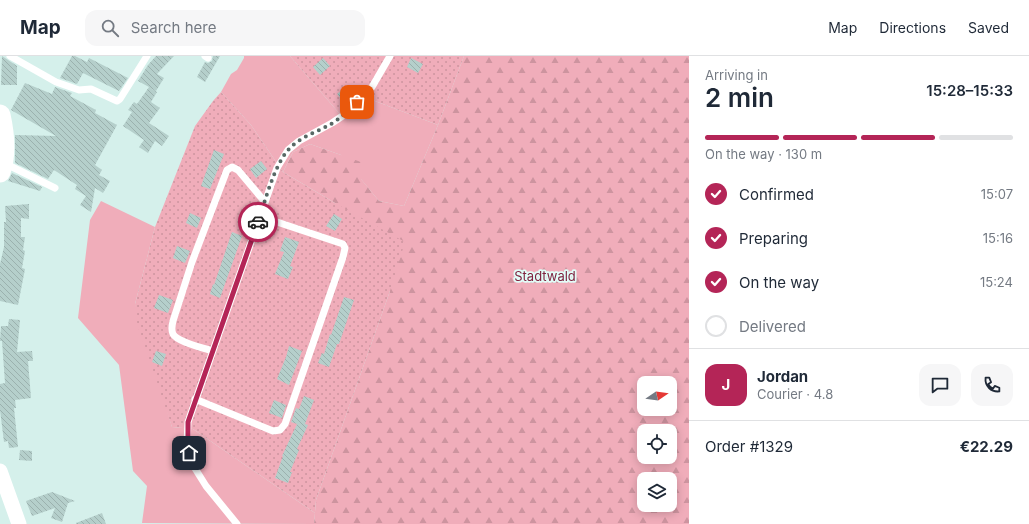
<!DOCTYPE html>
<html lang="en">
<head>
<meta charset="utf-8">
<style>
  :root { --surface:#fff; --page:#f6f6f7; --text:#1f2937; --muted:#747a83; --line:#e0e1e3; --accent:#b42557 }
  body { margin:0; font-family:Inter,sans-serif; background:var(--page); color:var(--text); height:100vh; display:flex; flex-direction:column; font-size:15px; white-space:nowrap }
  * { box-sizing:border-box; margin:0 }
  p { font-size:13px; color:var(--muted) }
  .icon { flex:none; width:22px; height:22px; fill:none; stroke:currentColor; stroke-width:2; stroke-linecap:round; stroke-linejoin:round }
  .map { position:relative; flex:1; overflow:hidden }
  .sheet { display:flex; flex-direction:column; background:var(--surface); width:340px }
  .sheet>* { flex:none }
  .needle { width:26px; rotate:77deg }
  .controls { position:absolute; left:637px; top:320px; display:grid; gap:8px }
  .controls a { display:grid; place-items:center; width:40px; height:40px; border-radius:8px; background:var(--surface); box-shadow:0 2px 10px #0003; font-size:20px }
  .pin { position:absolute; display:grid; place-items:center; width:34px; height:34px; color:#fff; margin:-17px; border-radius:8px; box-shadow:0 2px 6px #0006 }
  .courier { position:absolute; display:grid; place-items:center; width:40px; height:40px; margin:-20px; border:3px solid #b42557; border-radius:50%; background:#fff; color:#222; box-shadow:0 1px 5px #0007 }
  .overview em { font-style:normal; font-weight:600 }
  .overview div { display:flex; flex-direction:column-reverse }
  .overview { display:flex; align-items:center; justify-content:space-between; height:68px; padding:0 16px }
  h1 { font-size:26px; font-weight:600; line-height:30px }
  .bar { display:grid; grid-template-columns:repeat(4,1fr); gap:6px 4px; align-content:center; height:48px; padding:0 16px }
  .bar i { height:5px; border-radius:3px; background:var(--line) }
  .bar .active { background:var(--accent) }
  .bar p { grid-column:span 4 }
  .line { display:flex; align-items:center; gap:10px; padding:0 16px; border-top:1px solid var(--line) }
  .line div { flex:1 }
  .round { display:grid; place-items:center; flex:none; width:42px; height:42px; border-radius:12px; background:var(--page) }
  ol { padding:0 16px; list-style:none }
  li { display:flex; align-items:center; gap:12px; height:44px }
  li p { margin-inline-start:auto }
  li .icon { padding:4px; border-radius:50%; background:var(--accent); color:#fff; stroke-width:4 }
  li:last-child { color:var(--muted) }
  li i { width:22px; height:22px; border:2px solid var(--line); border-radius:50% }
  header { display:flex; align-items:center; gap:24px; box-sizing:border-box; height:56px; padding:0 20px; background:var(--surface); border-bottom:1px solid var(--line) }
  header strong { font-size:19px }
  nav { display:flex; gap:22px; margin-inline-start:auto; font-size:14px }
  .search { width:280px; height:36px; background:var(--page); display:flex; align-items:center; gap:10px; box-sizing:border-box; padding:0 14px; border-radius:12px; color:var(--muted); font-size:15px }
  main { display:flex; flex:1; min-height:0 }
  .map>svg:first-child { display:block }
  .grass { fill:#f0adba }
  .forest { fill:url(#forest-firs); fill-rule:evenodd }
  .garden { fill:url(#garden-dots) }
  .building { fill:url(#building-back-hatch) }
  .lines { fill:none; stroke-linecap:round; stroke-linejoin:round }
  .lane { stroke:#fff; stroke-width:7 }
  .street { stroke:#fff; stroke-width:15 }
  .secondary { stroke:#fff; stroke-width:21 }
  .done { stroke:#586865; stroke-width:4; stroke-dasharray:0 7.2 }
  .route { stroke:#b42557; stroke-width:5 }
  .labels { text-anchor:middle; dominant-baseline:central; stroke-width:3.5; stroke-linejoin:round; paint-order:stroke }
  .park-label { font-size:13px; fill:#7f223f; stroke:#e2fdf8 }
</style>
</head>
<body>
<header>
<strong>Map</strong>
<div class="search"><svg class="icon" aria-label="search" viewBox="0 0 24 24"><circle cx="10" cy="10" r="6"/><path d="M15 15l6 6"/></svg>Search here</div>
<nav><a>Map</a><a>Directions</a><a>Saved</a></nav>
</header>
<main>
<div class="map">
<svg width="689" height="468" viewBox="0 0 689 468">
  <defs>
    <pattern id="forest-firs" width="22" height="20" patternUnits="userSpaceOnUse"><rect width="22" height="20" fill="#f0adba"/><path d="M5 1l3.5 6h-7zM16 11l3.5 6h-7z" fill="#cd949f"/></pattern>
    <pattern id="garden-dots" width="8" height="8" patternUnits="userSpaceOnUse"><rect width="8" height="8" fill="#f0adba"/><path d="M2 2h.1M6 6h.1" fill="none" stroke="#cd949f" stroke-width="1.8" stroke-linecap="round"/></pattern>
    <pattern id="building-back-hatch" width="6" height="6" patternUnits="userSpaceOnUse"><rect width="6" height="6" fill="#b5cfcb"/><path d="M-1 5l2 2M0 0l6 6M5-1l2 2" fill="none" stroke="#9bb1ae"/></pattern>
  </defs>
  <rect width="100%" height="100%" fill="#d5f0eb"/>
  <g class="grass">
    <path d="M244 0H290L344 63 367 42 438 69 404 150 379 145 341 99 310 88 293 96 283 116 251 69 221 36 231 18 237 14 244 2Z"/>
    <path d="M101 145 155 171 135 248 172 371 193 373 315 457 314 468 142 467 147 430 133 415 119 309 78 262 90 164Z"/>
  </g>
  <path class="forest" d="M464 0H689V468H314L316 444 390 235 335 147 283 116 293 96 310 88 361 106V123L379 145 404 150 438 69ZM644 327H670V353H644ZM644 375H670V401H644ZM644 423H670V449H644Z"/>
  <g class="garden">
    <path d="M290 0H464L438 69 367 42 344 63Z"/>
    <path d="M221 36 251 69 283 116 335 147 405 186 390 235 316 444 315 457 193 373 172 371 136 265 135 248 155 171 195 70 213 45Z"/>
  </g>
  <g class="building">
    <path d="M2 0 17 10V29H1Z"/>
    <path d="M72 0H75L87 6 89 2 128 22 119 35 83 17 77 28 60 22Z"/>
    <path d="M156 0H174L157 18 164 22 156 35 150 32 157 36 151 46 160 52 149 67 169 80 162 90 155 85 148 97 139 91 144 84 123 70 132 56 128 54 134 46 137 48 149 31 138 25 148 9Z"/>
    <path d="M213 0H220L205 26 197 21 205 6 208 7 212 5Z"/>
    <path d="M323 2 330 10 320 19 313 11Z"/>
    <path d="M411 2 423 8 418 17 407 11Z"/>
    <path d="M25 27 52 38 55 31 72 37 70 40 96 54 95 57 117 69 95 109 102 114 99 119 110 125 103 137 95 132 91 156 80 149 86 140 75 133 77 129 54 114 48 123 15 107V79L56 80 11 54Z"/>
    <path d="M347 30 353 37 343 45 337 38Z"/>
    <path d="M214 94 224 98 210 133 201 130Z"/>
    <path d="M261 105 267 113 256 122 250 113Z"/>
    <path d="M12 117 42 131 40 135 8 125Z"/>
    <path d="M29 148V163L21 162V181H25L23 194 25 195 22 212 25 213 18 249 0 245V208L4 191V166H6L5 150Z"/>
    <path d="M190 157 201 162 197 172 186 167Z"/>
    <path d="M334 158 342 163 335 175 326 170Z"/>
    <path d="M232 176 242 180 220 242 210 238 213 228 214 229Z"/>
    <path d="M285 181 299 186 290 210 293 211 288 223 275 218 284 196 280 195Z"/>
    <path d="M177 190 190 195 185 207 173 202Z"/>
    <path d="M159 239 173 244 168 257 154 252Z"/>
    <path d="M344 241 354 244 339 288H337L329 311 318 307 322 297 324 298 330 278 331 279Z"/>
    <path d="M9 263 20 264 17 296 32 295 33 305H28L31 342 15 344 16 352H14L18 391 9 392 8 385 4 386 0 354V328L5 327 2 285H0L1 270H8Z"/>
    <path d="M289 290 302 295 289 329 277 323 286 301Z"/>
    <path d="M156 295 166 298 162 310 152 306Z"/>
    <path d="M304 340 314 344 305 368 308 369 297 393 299 394 290 416H292L288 427 275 422 283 400H282L297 368 291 366 296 352 299 353Z"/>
    <path d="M274 344 286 349 282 362 269 357Z"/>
    <path d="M20 394 32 395V405L19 404Z"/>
    <path d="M52 436 75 445 68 447 62 466 51 462 55 452 32 460 26 445Z"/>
    <path d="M102 457 106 468H76V467Z"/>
  </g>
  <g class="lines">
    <g class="lane">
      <path d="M10 0 56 26 79 34 91 33 117 45 120 43 147 0"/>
      <path d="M205 0 208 2"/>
      <path d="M4 107 55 132"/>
      <path d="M212 295C204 292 177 286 173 278 171 274 172 269 173 265L192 206 227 114 232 111 238 114 265 146"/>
      <path d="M195 343 273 375 280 374 285 368 343 201 345 192 343 188 271 164 259 161"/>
      <path d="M237 468 206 430 191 406 187 387 188 366 277 112 288 94 299 85 332 67 344 59 372 31 390 0"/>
    </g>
    <path class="street" d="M0 415 19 468"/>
    <path class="secondary" d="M0 59C4 77 6 99 0 116"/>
  </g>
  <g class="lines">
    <path class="done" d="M258 166C265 146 274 109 289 93 300 81 317 76 331 68 341 62 349 54 357 46"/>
    <path class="route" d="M189 397 188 388V366L258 166"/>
  </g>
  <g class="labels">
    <g class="park-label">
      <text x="545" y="220">Stadtwald</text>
    </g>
  </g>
</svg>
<div class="controls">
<a><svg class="needle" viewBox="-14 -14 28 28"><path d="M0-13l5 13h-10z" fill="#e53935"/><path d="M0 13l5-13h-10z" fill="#747a83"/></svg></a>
<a><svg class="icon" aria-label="locate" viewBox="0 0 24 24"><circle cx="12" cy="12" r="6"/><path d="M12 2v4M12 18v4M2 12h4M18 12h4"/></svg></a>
<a><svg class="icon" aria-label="layers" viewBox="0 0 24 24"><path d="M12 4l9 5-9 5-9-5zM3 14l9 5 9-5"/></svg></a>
</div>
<div class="pin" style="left:357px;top:46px;background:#ea580c"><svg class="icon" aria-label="bag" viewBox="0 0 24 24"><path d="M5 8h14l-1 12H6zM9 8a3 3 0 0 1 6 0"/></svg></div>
<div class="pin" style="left:189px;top:397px;background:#1f2937"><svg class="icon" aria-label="home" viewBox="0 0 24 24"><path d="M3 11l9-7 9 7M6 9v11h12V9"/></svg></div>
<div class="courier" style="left:258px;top:166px"><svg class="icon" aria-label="car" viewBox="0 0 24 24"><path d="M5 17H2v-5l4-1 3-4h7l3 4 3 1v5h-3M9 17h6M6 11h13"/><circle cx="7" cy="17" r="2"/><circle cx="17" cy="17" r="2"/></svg></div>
</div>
<section class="sheet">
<div class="overview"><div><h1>2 min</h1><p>Arriving in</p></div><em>15:28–15:33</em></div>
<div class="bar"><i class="active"></i><i class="active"></i><i class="active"></i><i></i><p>On the way · 130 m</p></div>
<ol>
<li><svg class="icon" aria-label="check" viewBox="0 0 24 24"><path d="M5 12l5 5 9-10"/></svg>Confirmed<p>15:07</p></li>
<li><svg class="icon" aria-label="check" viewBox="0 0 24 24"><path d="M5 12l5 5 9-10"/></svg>Preparing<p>15:16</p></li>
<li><svg class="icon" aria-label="check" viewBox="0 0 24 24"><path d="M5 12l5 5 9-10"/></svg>On the way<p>15:24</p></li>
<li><i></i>Delivered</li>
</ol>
<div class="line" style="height:72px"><b class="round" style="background:var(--accent);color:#fff">J</b><div><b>Jordan</b><p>Courier · 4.8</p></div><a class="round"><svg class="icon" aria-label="chat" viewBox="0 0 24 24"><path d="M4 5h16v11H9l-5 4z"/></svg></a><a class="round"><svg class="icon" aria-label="phone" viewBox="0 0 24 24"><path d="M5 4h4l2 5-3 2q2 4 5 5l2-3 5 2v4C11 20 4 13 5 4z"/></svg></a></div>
<div class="line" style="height:52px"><div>Order #1329</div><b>€22.29</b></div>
</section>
</main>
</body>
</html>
